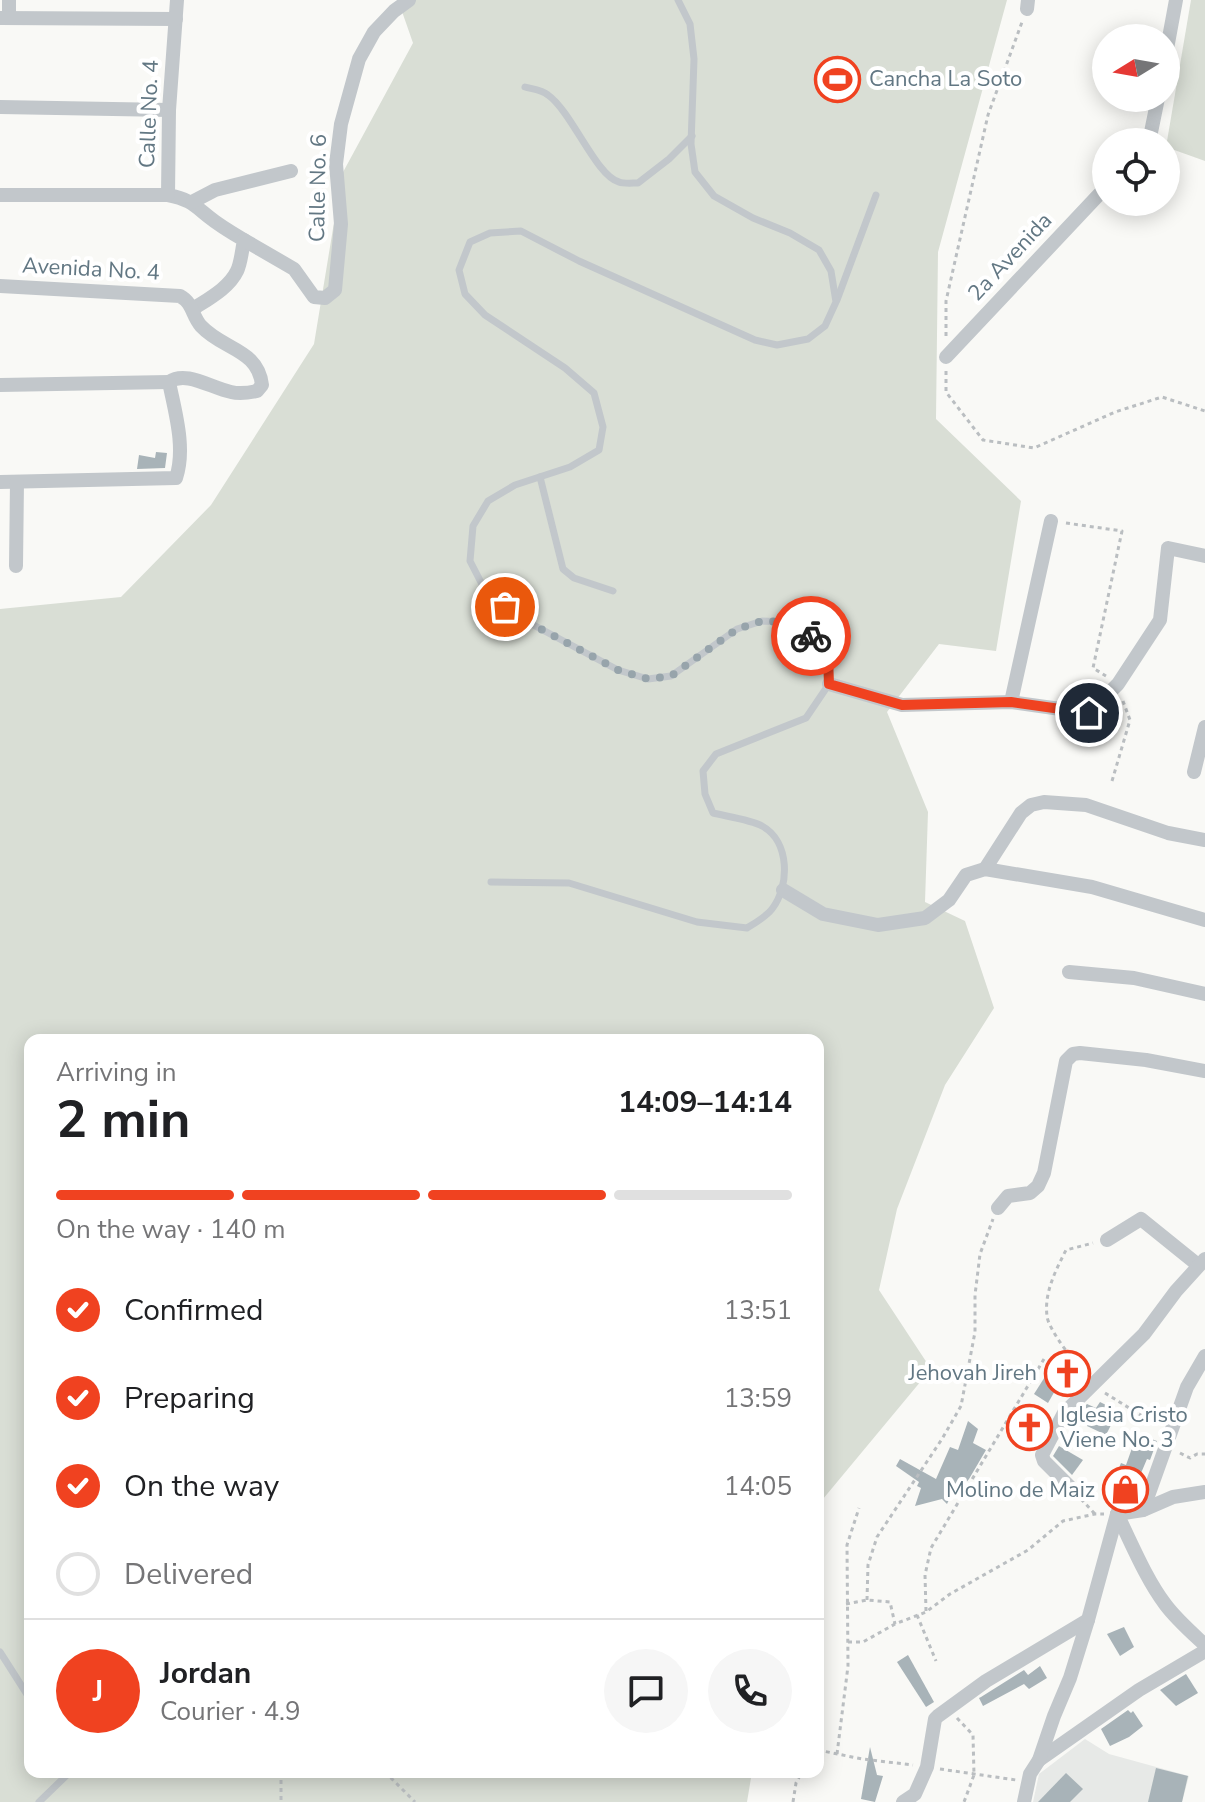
<!DOCTYPE html>
<html lang="en">
<head>
<meta charset="utf-8">
<style>
  :root { --surface:#fff; --page:#f6f6f6; --text:#202124; --muted:#757577; --line:#e0e0e0; --accent:#f04220 }
  body { margin:0; font-family:"Nunito Sans",sans-serif; background:var(--page); color:var(--text); height:100vh; display:flex; flex-direction:column; font-size:30px; white-space:nowrap }
  * { box-sizing:border-box; margin:0 }
  p { font-size:26px; color:var(--muted) }
  .icon { flex:none; width:44px; height:44px; fill:none; stroke:currentColor; stroke-width:2; stroke-linecap:round; stroke-linejoin:round }
  .map { position:relative; flex:1; overflow:hidden }
  .side { position:absolute; left:24px; top:1034px; width:800px; height:744px; display:flex; flex-direction:column; background:var(--surface); border-radius:16px; box-shadow:0 4px 20px #0003 }
  .side>* { flex:none }
  .needle { width:52px; rotate:259deg }
  .fabs { position:absolute; left:1092px; top:24px; display:grid; gap:16px }
  .fabs a { display:grid; place-items:center; width:88px; height:88px; border-radius:50%; background:var(--surface); box-shadow:0 4px 20px #0003; font-size:40px }
  .pin { position:absolute; display:grid; place-items:center; width:68px; height:68px; color:#fff; margin:-34px; border:4px solid #fff; border-radius:50%; box-shadow:0 2px 8px #0007 }
  .courier { position:absolute; display:grid; place-items:center; width:80px; height:80px; margin:-40px; border:6px solid #f04220; border-radius:50%; background:#fff; color:#222; box-shadow:0 2px 10px #0007 }
  .overview em { font-style:normal; font-weight:700 }
  .overview div { display:flex; flex-direction:column-reverse }
  .overview { display:flex; align-items:center; justify-content:space-between; height:136px; padding:0 32px }
  h1 { font-size:52px; font-weight:700; line-height:60px }
  .bar { display:grid; grid-template-columns:repeat(4,1fr); gap:12px 8px; align-content:center; height:96px; padding:0 32px }
  .bar i { height:10px; border-radius:6px; background:var(--line) }
  .bar .selected { background:var(--accent) }
  .bar p { grid-column:span 4 }
  .line { display:flex; align-items:center; gap:20px; padding:0 32px; border-top:2px solid var(--line) }
  .line div { flex:1 }
  .round { display:grid; place-items:center; flex:none; width:84px; height:84px; border-radius:42px; background:var(--page) }
  ol { padding:0 32px; list-style:none }
  li { display:flex; align-items:center; gap:24px; height:88px }
  li p { margin-inline-start:auto }
  li .icon { padding:8px; border-radius:50%; background:var(--accent); color:#fff; stroke-width:4 }
  li:last-child { color:var(--muted) }
  li i { width:44px; height:44px; border:4px solid var(--line); border-radius:50% }
  .map>svg:first-child { display:block }
  .built { fill:#e7e9e7 }
  .green { fill:#d9ded5 }
  .building { fill:#a8b3b8 }
  .lines { fill:none; stroke-linecap:round; stroke-linejoin:round }
  .path { stroke:#babec1; stroke-width:3; stroke-dasharray:4 4; stroke-linecap:butt }
  .lane { stroke:#c2c7cb; stroke-width:7 }
  .street { stroke:#c2c7cb; stroke-width:14 }
  .done { stroke:#97a4ab; stroke-width:8; stroke-dasharray:0 14.4 }
  .route { stroke:#f04220; stroke-width:10 }
  .labels { text-anchor:middle; dominant-baseline:central; stroke-width:8; stroke-linejoin:round; paint-order:stroke }
  .poi-label { font-size:22px; fill:#627783; stroke:#fff; text-anchor:start }
  .street-label { font-size:22px; fill:#627783; stroke:#fff }
</style>
</head>
<body>
<div class="map">
<svg width="1205" height="1802" viewBox="0 0 1205 1802">
  <rect width="100%" height="100%" fill="#f9f9f6"/>
  <path class="built" d="M1085 1739 1109 1754 1189 1776 1182 1802H1033L1039 1774Z"/>
  <g class="green">
    <path d="M398 0H1007L938 252 936 419 1021 501 996 651 939 644 887 712 928 812 925 902 965 921 994 1008 945 1085 897 1209 879 1290 931 1369 818 1505V1040H30V1772H752L747 1802H0V609L121 597 211 505 314 344 342 174 413 43Z"/>
    <path d="M1191 0H1205V161L1166 147Z"/>
  </g>
  <g class="building">
    <path d="M156 452 167 453 165 468 137 469 139 455 155 458Z"/>
    <path d="M1048 1372 1060 1382 1048 1403 1034 1394Z"/>
    <path d="M1100 1402 1118 1411 1106 1435 1087 1426 1091 1419 1078 1413 1087 1404 1096 1408Z"/>
    <path d="M968 1421 978 1429 973 1443 986 1450 969 1479 957 1494 953 1491 947 1504 942 1499 915 1506 921 1488 917 1486 919 1482 896 1466 900 1459 936 1479 950 1447 958 1450Z"/>
    <path d="M1137 1434 1157 1441 1150 1460 1147 1459 1130 1499 1110 1490 1121 1463 1126 1465Z"/>
    <path d="M1059 1446 1083 1460 1072 1475 1053 1456Z"/>
    <path d="M1124 1627 1134 1647 1120 1656 1107 1634Z"/>
    <path d="M908 1655 934 1702 926 1707 897 1662Z"/>
    <path d="M1040 1666 1047 1678 1029 1689 1024 1684 983 1706 979 1698 981 1697 1024 1670 1028 1675Z"/>
    <path d="M1186 1674 1198 1693 1176 1706 1160 1690Z"/>
    <path d="M1128 1710 1131 1713 1133 1711 1143 1726 1129 1737 1110 1746 1101 1729Z"/>
    <path d="M870 1747 877 1775 883 1776 875 1802 861 1799Z"/>
    <path d="M1156 1768 1188 1776 1182 1802H1148Z"/>
    <path d="M1066 1773 1083 1789 1070 1802H1038Z"/>
  </g>
  <g class="lines">
    <g class="path">
      <path d="M946 336V301L988 115 1022 22"/>
      <path d="M946 371V392L983 440 1034 448 1115 412 1162 397 1205 411"/>
      <path d="M1066 523 1122 531 1093 668 1106 676"/>
      <path d="M1112 781 1130 720 1123 701"/>
      <path d="M1085 1375C1075 1363 1048 1329 1047 1316 1044 1292 1056 1270 1066 1250L1093 1243"/>
      <path d="M1105 1393 1147 1419 1161 1424"/>
      <path d="M1180 1453 1190 1458 1197 1454H1205"/>
      <path d="M1081 1499 1095 1514"/>
      <path d="M867 1600 868 1565 877 1537 942 1439 961 1406 975 1332V1295L980 1254 993 1219"/>
      <path d="M846 1604 867 1600 890 1602 895 1624"/>
      <path d="M926 1611 925 1575 931 1548 1044 1359"/>
      <path d="M917 1615 936 1661"/>
      <path d="M848 1642H863L895 1624 926 1612 950 1594 1028 1550 1063 1521 1095 1514H1104"/>
      <path d="M957 1718 973 1735 974 1775 964 1802"/>
      <path d="M818 1750 862 1759 913 1765"/>
      <path d="M837 1754 848 1666 847 1545 859 1508"/>
      <path d="M940 1769 1016 1780"/>
      <path d="M281 1772V1802"/>
      <path d="M385 1772 415 1802"/>
      <path d="M793 1802 796 1783 802 1772"/>
    </g>
    <g class="lane">
      <path d="M525 87C532 89 542 90 548 95 572 112 596 176 619 182 624 184 632 183 638 183L669 159 692 136"/>
      <path d="M837 300 876 195"/>
      <path d="M540 477 563 569 574 578 613 591"/>
      <path d="M491 882 569 883 697 922 747 928C755 923 766 917 772 909 790 886 790 841 762 826 752 820 725 816 713 813L705 794 703 771 716 754 806 718 829 684 828 657 809 633 786 622 762 621 737 629 671 676 648 679 618 670 524 620 487 594 470 561 473 526 488 501 515 485 570 467 599 450 603 427 594 393 565 368 485 315 465 294 459 270 470 242 490 233 521 231 579 261 755 340 777 345 808 339 825 326 836 302 831 271 819 250 790 233 753 218 714 196 695 172 691 144 694 59 690 24 678 0"/>
      <path d="M0 1652 30 1699"/>
      <path d="M39 1802 70 1772"/>
    </g>
    <g class="street">
      <path d="M9 0V18"/>
      <path d="M177 0 169 110 168 195C189 199 194 205 209 217 220 226 232 233 244 240 242 250 241 263 237 271 229 288 208 299 193 309"/>
      <path d="M1027 9 1028 0"/>
      <path d="M0 18 176 19"/>
      <path d="M1166 54 1176 0"/>
      <path d="M0 107 169 110"/>
      <path d="M1149 142 1158 98"/>
      <path d="M0 195H168"/>
      <path d="M192 202 215 190 291 171"/>
      <path d="M244 240 294 269 314 297 325 298 335 290 341 224 336 164 341 124 359 59 374 32 394 11 409 0"/>
      <path d="M0 286 180 296C193 303 192 316 201 326 223 350 258 349 262 385L257 391C248 393 239 394 231 392 211 388 186 370 169 382 175 412 186 448 176 478L0 482"/>
      <path d="M946 357 1106 187"/>
      <path d="M0 385 169 382"/>
      <path d="M16 566 17 482"/>
      <path d="M829 684 902 705 1011 702 1089 713 1118 684 1160 620 1168 548 1205 556"/>
      <path d="M1011 702 1051 521"/>
      <path d="M1194 772 1205 727"/>
      <path d="M985 869 1021 813 1031 805 1044 802 1086 805 1168 833 1205 840"/>
      <path d="M783 890 823 914 878 925 925 918 949 900 966 875 985 869 1092 887 1205 920"/>
      <path d="M1069 972 1134 978 1205 994"/>
      <path d="M998 1208 1008 1196 1030 1193 1038 1186 1044 1173 1066 1061 1073 1054 1080 1053 1146 1060 1205 1071"/>
      <path d="M1107 1240 1141 1219 1198 1265"/>
      <path d="M1073 1490 1044 1461 1042 1455 1064 1413 1144 1334 1176 1291 1205 1259"/>
      <path d="M1143 1510 1187 1387 1205 1356"/>
      <path d="M1117 1514C1132 1544 1145 1577 1165 1604 1176 1619 1191 1632 1205 1645"/>
      <path d="M1117 1514 1143 1510 1173 1497 1205 1492"/>
      <path d="M1039 1760 1139 1690 1205 1651"/>
      <path d="M903 1802 915 1794 927 1767 935 1719 938 1716 986 1681 1088 1620"/>
      <path d="M1024 1802 1030 1774 1039 1760 1054 1716 1070 1678 1088 1620 1117 1514"/>
    </g>
  </g>
  <g class="lines">
    <path class="done" d="M505 607 524 620 618 670 648 679 671 676 737 629 762 621 786 622 809 633 811 636"/>
    <path class="route" d="M811 636 828 657 829 684 902 705 1011 702 1089 713"/>
  </g>
  <defs>
    <symbol id="stadium-ring" viewBox="-11 -11 22 22"><circle r="9.5" fill="#fff" stroke="#f04220" stroke-width="1.5"/><path d="M0-5a6.5 5 0 1 0 0 10a6.5 5 0 1 0 0-10ZM-3.5-1.8h7v3.6h-7Z" fill="#f04220"/></symbol>
    <symbol id="church-ring" viewBox="-11 -11 22 22"><circle r="9.5" fill="#fff" stroke="#f04220" stroke-width="1.5"/><path d="M-1.2-6h2.4v3.5h3.3v2.4h-3.3V6h-2.4V-.1h-3.3v-2.4h3.3Z" fill="#f04220"/></symbol>
    <symbol id="shop-ring" viewBox="-11 -11 22 22"><circle r="9.5" fill="#fff" stroke="#f04220" stroke-width="1.5"/><path d="M-5-2.5h2.3a2.7 3.5 0 0 1 5.4 0H5L5.5 6h-11ZM-1.5-2.5h3a1.5 2.3 0 0 0-3 0Z" fill="#f04220"/></symbol>
  </defs>
  <g fill-rule="evenodd">
    <use href="#stadium-ring" x="812" y="54" width="51" height="51"/>
    <use href="#church-ring" x="1042" y="1348" width="51" height="51"/>
    <use href="#church-ring" x="1004" y="1402" width="51" height="51"/>
    <use href="#shop-ring" x="1100" y="1464" width="51" height="51"/>
  </g>
  <g class="labels">
    <g class="poi-label">
      <text x="869" y="79">Cancha La Soto</text>
      <text x="1037" y="1373" text-anchor="end">Jehovah Jireh</text>
      <text x="1060" y="1415">Iglesia Cristo<tspan x="1060" dy="25">Viene No. 3</tspan></text>
      <text x="1095" y="1490" text-anchor="end">Molino de Maiz</text>
    </g>
    <g class="street-label">
      <text transform="translate(149 114) rotate(-88)">Calle No. 4</text>
      <text transform="translate(318 188) rotate(-89)">Calle No. 6</text>
      <text transform="translate(1010 257) rotate(-47)">2a Avenida</text>
      <text transform="translate(91 269) rotate(3)">Avenida No. 4</text>
    </g>
  </g>
</svg>
<div class="fabs">
<a><svg class="needle" viewBox="-14 -14 28 28"><path d="M0-13l5 13h-10z" fill="#e53935"/><path d="M0 13l5-13h-10z" fill="#757577"/></svg></a>
<a><svg class="icon" aria-label="locate" viewBox="0 0 24 24"><circle cx="12" cy="12" r="6"/><path d="M12 2v4M12 18v4M2 12h4M18 12h4"/></svg></a>
</div>
<div class="pin" style="left:505px;top:607px;background:#ea580c"><svg class="icon" aria-label="bag" viewBox="0 0 24 24"><path d="M5 8h14l-1 12H6zM9 8a3 3 0 0 1 6 0"/></svg></div>
<div class="pin" style="left:1089px;top:713px;background:#1f2937"><svg class="icon" aria-label="home" viewBox="0 0 24 24"><path d="M3 11l9-7 9 7M6 9v11h12V9"/></svg></div>
<div class="courier" style="left:811px;top:636px"><svg class="icon" aria-label="bike" viewBox="0 0 24 24"><circle cx="6" cy="16" r="4"/><circle cx="18" cy="16" r="4"/><path d="M6 16l4-8h5l3 8M10 8l3 8H6M13 5h3"/></svg></div>
<section class="side">
<div class="overview"><div><h1>2 min</h1><p>Arriving in</p></div><em>14:09–14:14</em></div>
<div class="bar"><i class="selected"></i><i class="selected"></i><i class="selected"></i><i></i><p>On the way · 140 m</p></div>
<ol>
<li><svg class="icon" aria-label="check" viewBox="0 0 24 24"><path d="M5 12l5 5 9-10"/></svg>Confirmed<p>13:51</p></li>
<li><svg class="icon" aria-label="check" viewBox="0 0 24 24"><path d="M5 12l5 5 9-10"/></svg>Preparing<p>13:59</p></li>
<li><svg class="icon" aria-label="check" viewBox="0 0 24 24"><path d="M5 12l5 5 9-10"/></svg>On the way<p>14:05</p></li>
<li><i></i>Delivered</li>
</ol>
<div class="line" style="height:144px"><b class="round" style="background:var(--accent);color:#fff">J</b><div><b>Jordan</b><p>Courier · 4.9</p></div><a class="round"><svg class="icon" aria-label="chat" viewBox="0 0 24 24"><path d="M4 5h16v11H9l-5 4z"/></svg></a><a class="round"><svg class="icon" aria-label="phone" viewBox="0 0 24 24"><path d="M5 4h4l2 5-3 2q2 4 5 5l2-3 5 2v4C11 20 4 13 5 4z"/></svg></a></div>
</section>
</div>
</body>
</html>
